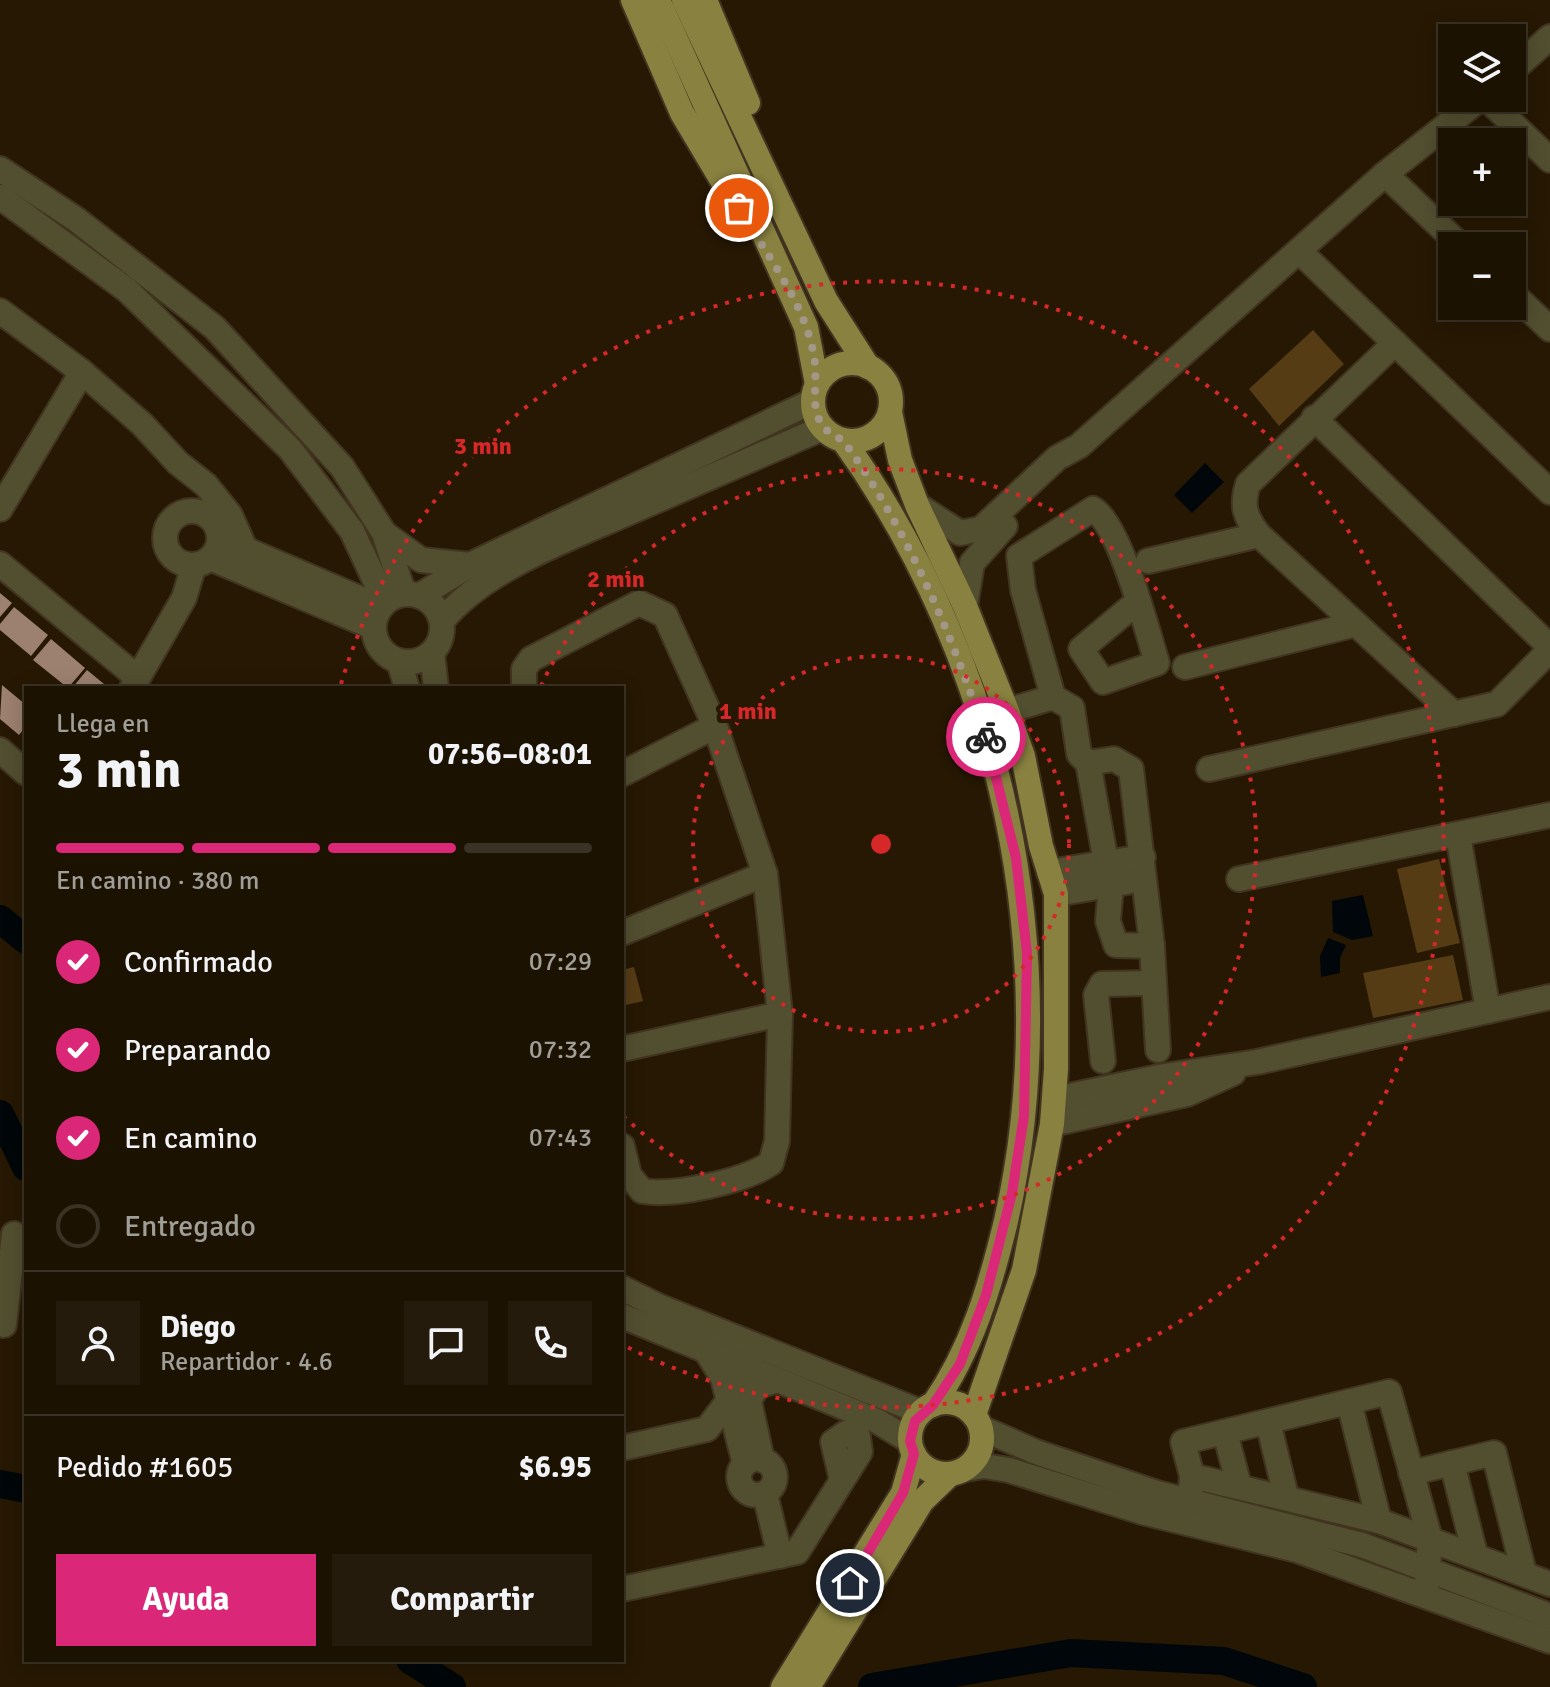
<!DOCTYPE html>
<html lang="es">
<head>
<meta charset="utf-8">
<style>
  :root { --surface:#1c1202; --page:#251b0c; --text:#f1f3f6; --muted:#a09e99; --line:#3a3224; --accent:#db2777 }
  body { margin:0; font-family:Signika,sans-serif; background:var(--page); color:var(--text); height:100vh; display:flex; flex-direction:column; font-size:30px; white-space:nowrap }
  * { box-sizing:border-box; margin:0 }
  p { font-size:26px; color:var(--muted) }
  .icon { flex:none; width:44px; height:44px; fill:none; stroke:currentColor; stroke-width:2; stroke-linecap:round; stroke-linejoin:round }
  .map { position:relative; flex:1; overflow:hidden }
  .details { position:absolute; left:24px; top:686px; width:600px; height:976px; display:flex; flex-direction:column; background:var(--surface); border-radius:0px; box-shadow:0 4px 20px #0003,0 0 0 2px var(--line) }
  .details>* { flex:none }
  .tools { position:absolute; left:1438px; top:24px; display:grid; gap:16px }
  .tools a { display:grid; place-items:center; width:88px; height:88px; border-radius:0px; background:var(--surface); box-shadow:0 4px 20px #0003,0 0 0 2px var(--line); font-size:40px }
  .pin { position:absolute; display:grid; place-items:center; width:68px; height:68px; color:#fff; margin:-34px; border:4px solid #fff; border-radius:50%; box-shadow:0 2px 8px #0007 }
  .courier { position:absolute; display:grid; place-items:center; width:80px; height:80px; margin:-40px; border:6px solid #db2777; border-radius:50%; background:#fff; color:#222; box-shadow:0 2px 10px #0007 }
  .headline em { font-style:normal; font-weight:800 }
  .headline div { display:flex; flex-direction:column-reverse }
  .headline { display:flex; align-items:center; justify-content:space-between; height:136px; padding:0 32px }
  h1 { font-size:52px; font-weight:800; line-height:60px }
  .bar { display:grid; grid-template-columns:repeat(4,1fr); gap:12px 8px; align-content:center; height:96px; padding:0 32px }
  .bar i { height:10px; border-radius:6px; background:var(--line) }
  .bar .on { background:var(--accent) }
  .bar p { grid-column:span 4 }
  .line { display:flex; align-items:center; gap:20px; padding:0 32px; border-top:2px solid var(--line) }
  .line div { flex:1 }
  .round { display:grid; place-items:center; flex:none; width:84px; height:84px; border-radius:0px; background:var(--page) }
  ol { padding:0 32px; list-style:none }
  li { display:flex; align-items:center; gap:24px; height:88px }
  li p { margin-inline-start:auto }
  li .icon { padding:8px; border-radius:50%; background:var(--accent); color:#fff; stroke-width:4 }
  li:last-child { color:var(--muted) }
  li i { width:44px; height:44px; border:4px solid var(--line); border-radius:50% }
  .cta { display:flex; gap:16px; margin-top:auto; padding:16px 32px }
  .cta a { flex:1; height:92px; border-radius:0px; background:var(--accent); color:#fff; font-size:32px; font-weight:800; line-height:92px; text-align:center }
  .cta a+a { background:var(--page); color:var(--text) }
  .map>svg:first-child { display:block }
  .green { fill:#563c15 }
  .water { fill:#000609 }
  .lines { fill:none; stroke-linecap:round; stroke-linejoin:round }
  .river { stroke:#000609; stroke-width:28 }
  .building { fill:#9c8070 }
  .minor-casing { stroke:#413420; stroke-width:28 }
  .major-casing { stroke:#413420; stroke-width:28 }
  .minor { stroke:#524e30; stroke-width:24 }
  .major { stroke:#89813f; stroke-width:24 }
  .done { stroke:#a39888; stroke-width:8; stroke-dasharray:0 14.4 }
  .route { stroke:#db2777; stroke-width:10 }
  .ring { fill:none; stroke:#d62828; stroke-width:4; stroke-dasharray:4 8 }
  .centre { fill:#d62828; stroke:#261803; stroke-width:4 }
  .ring-label { font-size:24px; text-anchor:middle; font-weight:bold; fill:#d62828; stroke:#261803; stroke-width:8; stroke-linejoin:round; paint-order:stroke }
</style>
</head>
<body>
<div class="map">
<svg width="1550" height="1687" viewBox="0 0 1550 1687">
  <rect width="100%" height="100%" fill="#261803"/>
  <g class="green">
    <path d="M1313 330 1344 364 1279 426 1249 389Z"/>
    <path d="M1439 859 1460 943 1417 953 1397 869Z"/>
    <path d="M1453 955 1463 1000 1373 1018 1363 973Z"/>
    <path d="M634 967 643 1001 622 1006V970Z"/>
  </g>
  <g class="water">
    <path d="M1205 463 1224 482 1192 513 1174 495Z"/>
    <path d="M1363 895 1373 936 1352 940 1333 932 1332 901Z"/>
    <path d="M1328 938 1346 945 1340 958V973L1321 977 1320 956Z"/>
  </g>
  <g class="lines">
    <g class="river">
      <path d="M0 919 26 940"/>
      <path d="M0 1114 26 1167"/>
      <path d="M0 1484 26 1489"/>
      <path d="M410 1660 452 1687"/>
      <path d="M872 1687 1071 1653 1224 1661 1303 1687"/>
    </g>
  </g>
  <g class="building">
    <path d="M0 593 12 603 0 617Z"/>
    <path d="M14 607 48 635 31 656 0 630V624Z"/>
    <path d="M51 639 85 668 68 688 33 660Z"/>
    <path d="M87 670 104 684 101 688H72Z"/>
    <path d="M2 685 26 705V726L19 735 0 719Z"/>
  </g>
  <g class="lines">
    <defs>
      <g id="minor">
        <path d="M1512 71 1550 37"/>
        <path d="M1486 98 1550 160"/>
        <path d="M0 169 77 220 215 328 342 467 384 533 404 594"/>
        <path d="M1385 174 1461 246"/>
        <path d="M0 197 127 290 290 449 352 531 385 602"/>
        <path d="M1299 251 1550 492"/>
        <path d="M1512 293 1550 329"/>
        <path d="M0 311 82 372 142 424 178 463 206 485 230 515 246 551"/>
        <path d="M1395 343 1248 484C1241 506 1245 517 1259 535L1454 714"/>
        <path d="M1314 418 1550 647"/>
        <path d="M917 505 960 533 981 529 1057 458 1079 446 1385 174 1481 98"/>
        <path d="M0 509 82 372"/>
        <circle cx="192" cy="538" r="27"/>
        <path d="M385 534 421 560 470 565"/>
        <path d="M219 538 380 607"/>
        <path d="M210 558 373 627"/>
        <path d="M1148 561 1259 535"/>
        <path d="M0 564 138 678"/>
        <circle cx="408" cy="628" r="34"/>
        <path d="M419 596 470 565 813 401"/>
        <path d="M965 606 972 563 1005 526"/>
        <path d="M442 621C486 567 574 537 637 509 699 482 761 455 823 428"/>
        <path d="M432 653 436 688"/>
        <path d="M399 661 407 688"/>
        <path d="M1185 667 1356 624"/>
        <path d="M132 688 184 598 194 565"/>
        <path d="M524 688V669L531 659 639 603 665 615 715 726 765 874 780 1014 777 1141 771 1163C743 1182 675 1196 642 1191L629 1175 622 1146"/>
        <path d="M1053 697 1023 590 1019 556 1093 509C1120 525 1147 630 1157 663L1103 682 1081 649 1136 603"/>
        <path d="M1007 711 1053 697 1072 708 1079 754 1088 763 1114 759 1131 769 1152 946 1158 1050"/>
        <path d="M0 750 26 773"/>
        <path d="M1088 763 1106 862"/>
        <path d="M1209 769 1497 704 1550 650"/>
        <path d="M622 774 715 726"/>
        <path d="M1458 835 1488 1011"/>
        <path d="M1049 872 1143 857"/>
        <path d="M1239 879 1550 815"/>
        <path d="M1111 885 1108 921 1116 945 1152 946"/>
        <path d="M1056 894 1127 882"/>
        <path d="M622 933 765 874"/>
        <path d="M622 1049 780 1014"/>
        <path d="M1103 1061 1096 995 1102 984 1152 983"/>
        <path d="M1055 1099 1164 1076 1257 1062 1550 997"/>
        <path d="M1052 1124 1187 1094 1233 1073"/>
        <path d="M622 1288 660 1307 921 1412"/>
        <path d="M622 1316 877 1421 910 1441"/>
        <path d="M4 1325 14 1234"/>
        <path d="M708 1354 723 1378 745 1464"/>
        <path d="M1349 1402 1379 1521"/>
        <path d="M1268 1422 1286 1496"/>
        <path d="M981 1428 1036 1452 1157 1493 1362 1545 1550 1616"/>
        <path d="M1225 1432 1239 1486"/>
        <path d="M622 1448 707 1429 729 1400 752 1355"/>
        <circle cx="757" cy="1477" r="18"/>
        <path d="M762 1460 749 1401 757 1386 775 1381"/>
        <path d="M1452 1463 1475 1554"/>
        <path d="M965 1469 984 1466 1009 1470 1142 1512 1297 1550 1550 1641"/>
        <path d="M1411 1473 1494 1453 1524 1573"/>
        <path d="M1192 1476 1379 1521 1550 1584"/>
        <path d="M765 1494 780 1556"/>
        <path d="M1190 1501 1192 1476 1183 1442 1389 1392 1430 1539 1427 1584"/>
        <path d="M622 1589 797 1552 860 1452 858 1437 846 1433 833 1442 842 1480"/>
      </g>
      <g id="major">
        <path d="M633 0 682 113 729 192"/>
        <path d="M658 0 806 327 817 384"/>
        <path d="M684 0 826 301 868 367"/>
        <path d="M705 0 748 103"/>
        <circle cx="852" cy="402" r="39"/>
        <path d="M890 412 900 460 917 505 965 606 1007 711 1023 756 1041 846 1056 894V1069L1052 1124 1024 1270 974 1415"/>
        <path d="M843 440C1001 660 1066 957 1006 1221 990 1287 972 1349 933 1405"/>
        <circle cx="946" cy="1438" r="36"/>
        <path d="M783 1687 903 1493 914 1454"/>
        <path d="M808 1687 922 1501 950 1474"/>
      </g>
    </defs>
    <use href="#minor" class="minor-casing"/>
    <use href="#major" class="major-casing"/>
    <use href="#minor" class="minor"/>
    <use href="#major" class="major"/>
  </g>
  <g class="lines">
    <path class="done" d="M739 208C766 254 805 303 814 356 820 391 802 423 843 440 908 530 951 633 986 737"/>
    <path class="route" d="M850 1583 903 1493 914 1454 910 1441 915 1421 933 1405 960 1364 986 1295 1012 1193 1024 1116 1027 953 1016 858 986 737"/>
  </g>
  <g class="ring">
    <circle cx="881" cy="844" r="188"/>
    <path d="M541 686A375 375 0 1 1 623 1116"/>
    <path d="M341 684A563 563 0 1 1 625 1346"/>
  </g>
  <circle cx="881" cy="844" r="12" class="centre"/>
  <g class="ring-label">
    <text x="483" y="454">3 min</text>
    <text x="616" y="587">2 min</text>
    <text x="748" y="719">1 min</text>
  </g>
</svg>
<div class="tools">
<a><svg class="icon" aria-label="layers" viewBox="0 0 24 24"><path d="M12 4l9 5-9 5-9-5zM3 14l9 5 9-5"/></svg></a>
<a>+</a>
<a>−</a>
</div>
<div class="pin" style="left:739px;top:208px;background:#ea580c"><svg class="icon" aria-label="bag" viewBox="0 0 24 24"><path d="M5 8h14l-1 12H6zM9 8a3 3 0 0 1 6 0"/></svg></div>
<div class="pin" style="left:850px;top:1583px;background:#1f2937"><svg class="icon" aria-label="home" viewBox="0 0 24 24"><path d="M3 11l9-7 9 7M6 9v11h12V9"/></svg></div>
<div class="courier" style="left:986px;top:737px"><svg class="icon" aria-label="bike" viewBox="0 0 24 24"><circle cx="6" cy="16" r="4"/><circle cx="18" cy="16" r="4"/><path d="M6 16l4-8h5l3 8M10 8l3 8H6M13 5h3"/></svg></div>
<section class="details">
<div class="headline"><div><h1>3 min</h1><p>Llega en</p></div><em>07:56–08:01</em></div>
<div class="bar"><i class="on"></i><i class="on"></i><i class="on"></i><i></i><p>En camino · 380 m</p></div>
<ol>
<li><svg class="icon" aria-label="check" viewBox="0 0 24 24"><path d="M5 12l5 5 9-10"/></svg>Confirmado<p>07:29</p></li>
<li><svg class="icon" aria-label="check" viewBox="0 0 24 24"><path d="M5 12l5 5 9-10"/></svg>Preparando<p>07:32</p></li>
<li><svg class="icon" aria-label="check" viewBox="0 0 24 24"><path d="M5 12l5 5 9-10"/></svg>En camino<p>07:43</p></li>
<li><i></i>Entregado</li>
</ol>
<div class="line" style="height:144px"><a class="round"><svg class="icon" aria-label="person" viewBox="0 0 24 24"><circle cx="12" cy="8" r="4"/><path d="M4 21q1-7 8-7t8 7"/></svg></a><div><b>Diego</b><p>Repartidor · 4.6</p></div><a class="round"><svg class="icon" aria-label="chat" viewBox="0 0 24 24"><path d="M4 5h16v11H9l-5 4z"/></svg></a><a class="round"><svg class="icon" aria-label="phone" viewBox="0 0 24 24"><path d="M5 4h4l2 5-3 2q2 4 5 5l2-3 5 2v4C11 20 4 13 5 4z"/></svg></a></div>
<div class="line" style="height:104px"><div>Pedido #1605</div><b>$6.95</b></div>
<div class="cta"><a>Ayuda</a><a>Compartir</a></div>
</section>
</div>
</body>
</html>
